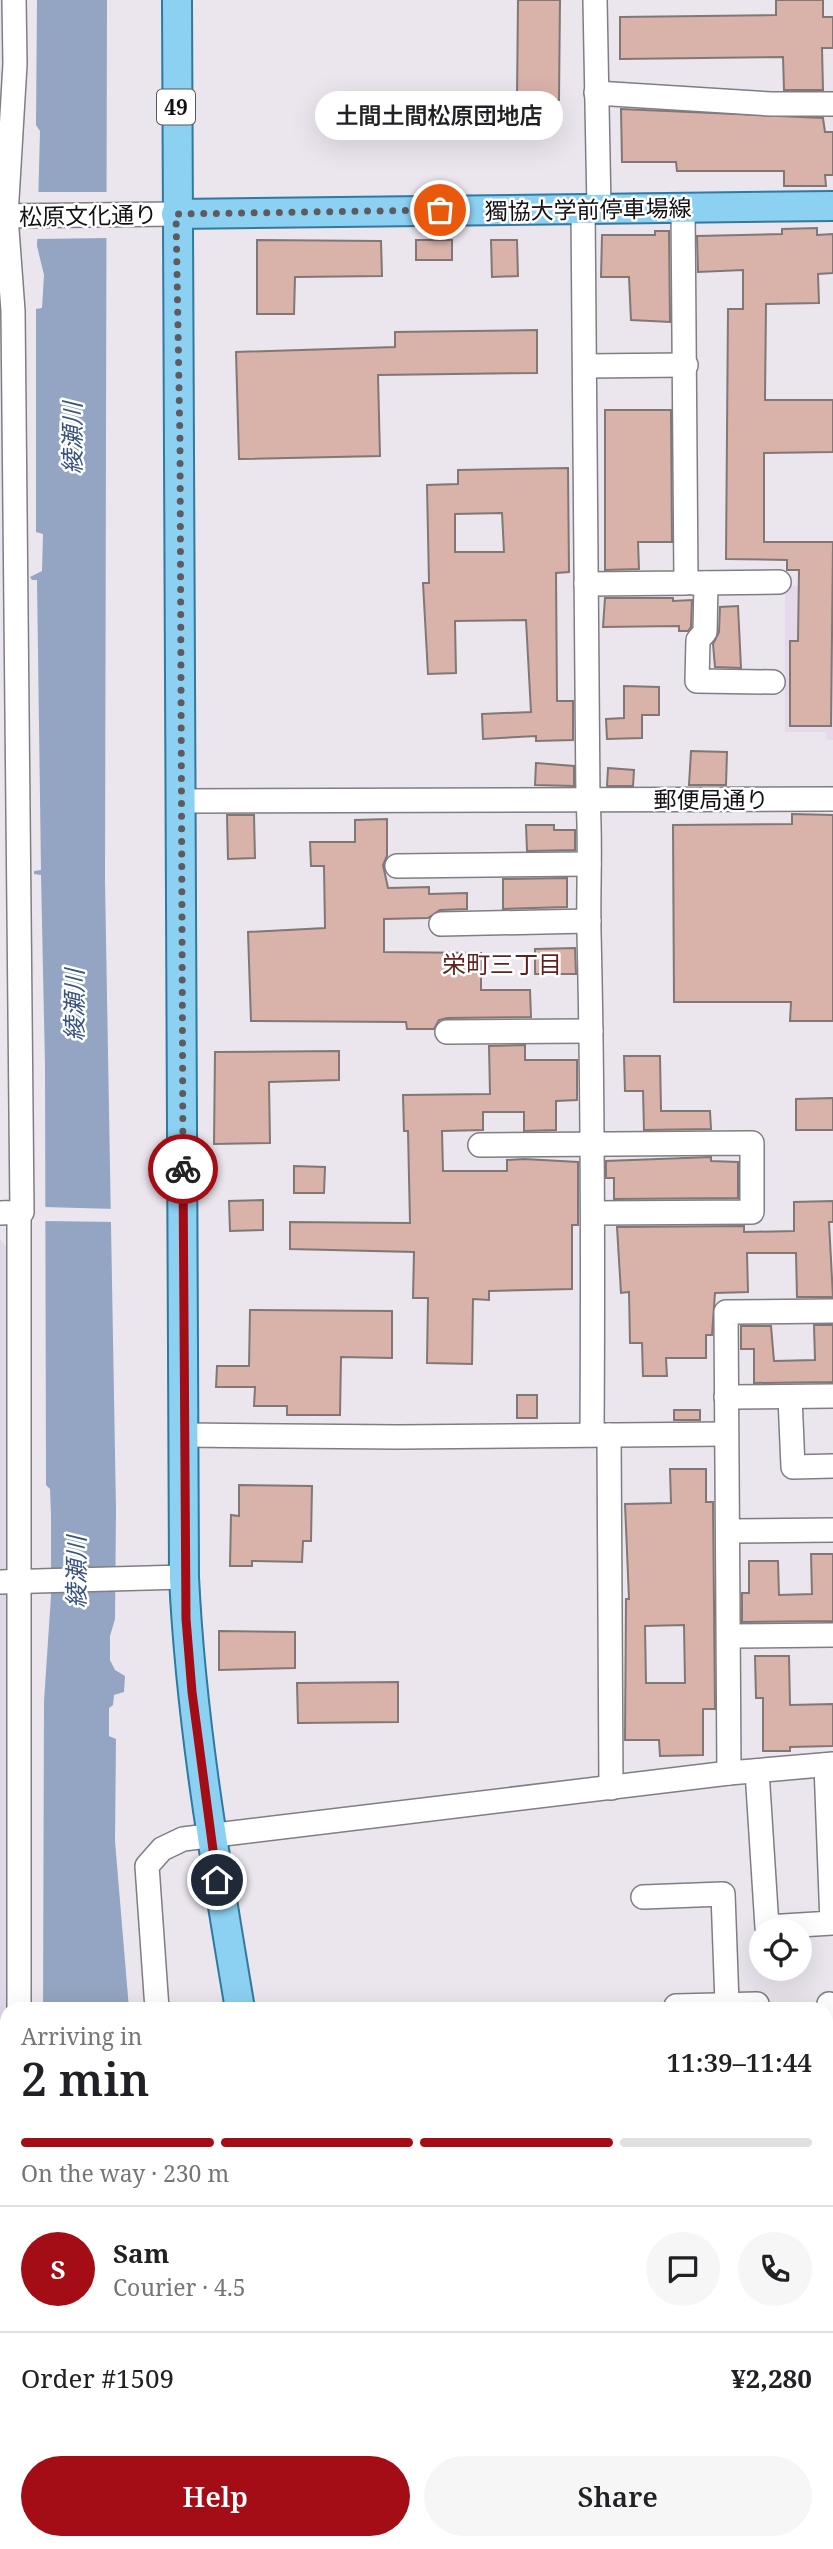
<!DOCTYPE html>
<html lang="en">
<head>
<meta charset="utf-8">
<style>
  :root { --surface:#fff; --page:#f6f6f6; --text:#202124; --muted:#757577; --line:#e0e0e0; --accent:#a50d16 }
  body { margin:0; font-family:"Noto Serif","Noto Sans JP",serif; background:var(--page); color:var(--text); height:100vh; display:flex; flex-direction:column; font-size:26px; white-space:nowrap }
  * { box-sizing:border-box; margin:0 }
  p { font-size:23px; color:var(--muted) }
  .icon { flex:none; width:38px; height:38px; fill:none; stroke:currentColor; stroke-width:2; stroke-linecap:round; stroke-linejoin:round }
  .map { position:relative; flex:1; overflow:hidden }
  .side { position:absolute; left:0px; top:2002px; width:833px; height:548px; display:flex; flex-direction:column; background:var(--surface); border-radius:21px 21px 0 0; box-shadow:0 7px 28px #0002 }
  .side>* { flex:none }
  .tools { position:absolute; left:749px; top:1918px; display:grid; gap:14px }
  .tools a { display:grid; place-items:center; width:63px; height:63px; border-radius:50%; background:var(--surface); box-shadow:0 7px 28px #0002; font-size:35px }
  .pin { position:absolute; display:grid; place-items:center; width:60px; height:60px; color:#fff; margin:-30px; border:4px solid #fff; border-radius:50%; box-shadow:0 2px 7px #0007 }
  .courier { position:absolute; display:grid; place-items:center; width:70px; height:70px; margin:-35px; border:5px solid #a50d16; border-radius:50%; background:#fff; color:#222; box-shadow:0 2px 9px #0007 }
  .bubble { position:absolute; height:49px; border-radius:24px; background:var(--surface); box-shadow:0 7px 28px #0002; font-size:23px; font-weight:600; line-height:49px; text-align:center }
  .head em { font-style:normal; font-weight:600 }
  .head div { display:flex; flex-direction:column-reverse }
  .head { display:flex; align-items:center; justify-content:space-between; height:119px; padding:0 21px }
  h1 { font-size:46px; font-weight:600; line-height:52px }
  .bar { display:grid; grid-template-columns:repeat(4,1fr); gap:10px 7px; align-content:center; height:84px; padding:0 21px }
  .bar i { height:9px; border-radius:5px; background:var(--line) }
  .bar .current { background:var(--accent) }
  .bar p { grid-column:span 4 }
  .line { display:flex; align-items:center; gap:18px; padding:0 21px; border-top:2px solid var(--line) }
  .line div { flex:1 }
  .round { display:grid; place-items:center; flex:none; width:74px; height:74px; border-radius:37px; background:var(--page) }
  .primary-button { display:flex; gap:14px; margin-top:auto; padding:14px 21px }
  .primary-button a { flex:1; height:80px; border-radius:42px; background:var(--accent); color:#fff; font-size:28px; font-weight:600; line-height:80px; text-align:center }
  .primary-button a+a { background:var(--page); color:var(--text) }
  .map>svg:first-child { display:block }
  .built { fill:#e0d8e7 }
  .education { fill:#e7d9ec }
  .water { fill:#93a5c2 }
  .pier { fill:#ebe6ee }
  .building { fill:#d9b2aa; stroke:#817775; stroke-width:2; fill-rule:evenodd }
  .lines { fill:none; stroke-linecap:round; stroke-linejoin:round }
  .minor-casing { stroke:#817d84; stroke-width:26 }
  .major-casing { stroke:#30799f; stroke-width:32 }
  .highway-casing { stroke:#30799f; stroke-width:37 }
  .minor { stroke:#fff; stroke-width:23 }
  .major { stroke:#8cd0f2; stroke-width:28 }
  .highway { stroke:#40b1ea; stroke-width:33 }
  .done { stroke:#5e5b60; stroke-width:7; stroke-dasharray:0 12.6 }
  .route { stroke:#a50d16; stroke-width:9 }
  .labels { text-anchor:middle; dominant-baseline:central; stroke-width:5; stroke-linejoin:round; paint-order:stroke }
  .shield { fill:#fff; stroke:#59585a; stroke-width:2 }
  .shield-label { font-size:21px; font-weight:bold; fill:#121013 }
  .street-label { font-size:23px; fill:#121013; stroke:#fff }
  .water-label { font-size:24px; font-style:italic; fill:#39547e; stroke:#fff }
  .neighbourhood-label { font-size:24px; fill:#631f1b; stroke:#fff }
</style>
</head>
<body>
<div class="map">
<svg width="833" height="2549" viewBox="0 0 833 2549">
  <rect width="100%" height="100%" fill="#ebe6ee"/>
  <path class="built" d="M0 1239 6 1246V2277L0 2293Z"/>
  <path class="education" d="M785 586H833V740H827L826 732H785Z"/>
  <g class="water">
    <path d="M37 0H107L105 881 116 1510 115 1619 110 1636V1660L115 1670 125 1676 124 1692 114 1695 113 1705 109 1708V1736L116 1739 115 1841 129 2009H43L44 1701 51 1596V1515L50 1489 46 1485 45 1066 41 875 34 874V871L41 870 37 580H32L30 577 42 571 43 534 36 532V309L42 308 44 275 37 246 40 131 36 125Z"/>
    <path d="M0 2393H7V2543H166V2549H0Z"/>
  </g>
  <g class="pier">
    <path d="M35 192H110V238L34 239Z"/>
    <path d="M43 1207 116 1209 117 1222 43 1221Z"/>
  </g>
  <g class="building">
    <path d="M518 0H560L559 100 517 99Z"/>
    <path d="M776 0H823V17H833V48H822L823 90H784L783 57 620 59V17L776 15Z"/>
    <path d="M621 109 823 118 825 132H833V175H825L826 186H784V171H677L676 162H622Z"/>
    <path d="M817 228V235L833 234V273L818 274 819 303 766 304 765 400H833V452L764 453V542H833L831 726H790V641H798L799 570H787V560L726 559 728 309H743V270L698 272 697 236 782 234V229Z"/>
    <path d="M655 231H669L670 322 631 320 629 277H601L602 235H655Z"/>
    <path d="M257 240 381 241 382 276 295 277 294 314H257Z"/>
    <rect x="416" y="240" width="36" height="20"/>
    <path d="M491 240H517L518 276 492 277Z"/>
    <path d="M537 330V373L378 375 380 456 239 459 236 352 395 347V332Z"/>
    <path d="M605 410H671L672 542H638L639 569 605 570Z"/>
    <path d="M568 468 569 572 556 573 557 701H573V740L536 741V736L483 739 482 714 531 712 526 620 455 621 456 673 428 674 423 583H429L427 485 458 484V470ZM502 513 504 552H455V514Z"/>
    <path d="M673 598V601L692 600 691 627 688 631H679V626L603 627 605 598Z"/>
    <path d="M738 606 741 668 715 667 713 644 719 632 720 607Z"/>
    <path d="M624 686 659 687V715H642V738L607 739 606 719 624 718Z"/>
    <path d="M691 751 727 752 726 785H689Z"/>
    <path d="M536 763 574 766V786L535 785Z"/>
    <path d="M608 768 634 770 633 786H607Z"/>
    <path d="M792 814 833 815V1021H790L791 1002H674L673 825 792 824Z"/>
    <path d="M227 815H254L255 858 228 859Z"/>
    <path d="M387 819V856L383 865 388 888 429 887V894L467 893V909L440 910 428 918 384 919V952L481 953V990H530L531 1017 447 1018 439 1020 434 1029H407L406 1022 251 1021 248 932 325 928 324 866H311L310 842H355V820Z"/>
    <path d="M526 825H554V830H575V850L527 851Z"/>
    <path d="M567 878V907L503 909V879Z"/>
    <path d="M575 948 576 974H535V949Z"/>
    <path d="M525 1045V1060H577V1100L556 1101V1130L524 1131V1112H483V1130L442 1131 443 1171H507V1160L524 1159 578 1162V1225H572V1289L489 1291V1300L473 1299 472 1364 427 1363 428 1298H413L414 1252 290 1249V1222L410 1223 408 1131H404L403 1095 490 1094 489 1046Z"/>
    <path d="M339 1051V1080L269 1082 270 1143 214 1144 215 1052Z"/>
    <path d="M624 1056H660L661 1111H710L711 1129 644 1130 643 1091H625Z"/>
    <path d="M833 1098V1130H796V1099Z"/>
    <path d="M711 1157V1161L738 1162V1198L614 1199V1178H606V1161Z"/>
    <path d="M294 1166 325 1167 324 1193H294Z"/>
    <path d="M263 1200V1230L230 1231 229 1201Z"/>
    <path d="M833 1201V1222H829L833 1297H797L796 1253H747L748 1292 715 1293 712 1335H706V1358H666L667 1376H643L642 1343H630L629 1292 621 1293 617 1227 744 1226V1232L794 1231V1202Z"/>
    <path d="M250 1310 392 1311V1358L341 1357 340 1415H287V1406H254L255 1387H216L217 1366H249Z"/>
    <path d="M814 1325H833V1382L754 1383V1349H741V1326H771L774 1361 815 1360Z"/>
    <rect x="517" y="1395" width="20" height="23"/>
    <rect x="674" y="1410" width="26" height="10"/>
    <path d="M670 1469H706V1502H713L715 1709H703V1755L660 1756 659 1740H625L626 1599H629L625 1504 671 1503ZM684 1625 685 1683H646L645 1626Z"/>
    <path d="M239 1485 312 1486 311 1541H303L302 1562 252 1561V1566H230L231 1515 239 1516Z"/>
    <path d="M811 1554H833V1621L742 1622V1593H749V1561H778L779 1595 812 1594Z"/>
    <path d="M219 1631 295 1632V1668L219 1670Z"/>
    <path d="M755 1656H789L790 1705 833 1704V1746L790 1747V1751H763V1698H756Z"/>
    <path d="M398 1682V1722L298 1723 297 1683Z"/>
  </g>
  <g class="lines">
    <defs>
      <g id="minor">
        <path d="M595 0 599 209"/>
        <path d="M596 93 771 104H833"/>
        <path d="M583 209 588 800C591 845 588 888 589 933 593 1100 593 1267 592 1434"/>
        <path d="M0 216 176 214"/>
        <path d="M585 366 686 365"/>
        <path d="M693 583 779 582"/>
        <path d="M706 583 705 632 698 640 697 681 773 682"/>
        <path d="M586 584 686 583 683 208"/>
        <path d="M183 801 833 799"/>
        <path d="M397 866 589 864"/>
        <path d="M441 924 589 921"/>
        <path d="M447 1032 591 1031"/>
        <path d="M480 1145 752 1143V1212L593 1213"/>
        <path d="M0 1213 22 1212 13 311 6 216 15 64 14 0"/>
        <path d="M726 1397 833 1396"/>
        <path d="M790 1397 793 1467 833 1466"/>
        <path d="M183 1435 399 1437 726 1434"/>
        <path d="M609 1435 611 1788"/>
        <path d="M729 1531 833 1530"/>
        <path d="M0 1582 184 1577"/>
        <path d="M729 1636 833 1635"/>
        <path d="M757 1771 767 1927 832 1923 826 1765"/>
        <path d="M729 1773 726 1312 833 1311"/>
        <path d="M643 1897 723 1894 727 2003"/>
        <path d="M19 2009V1213"/>
        <path d="M157 2009 147 1866 162 1849 183 1839 729 1773 833 1764"/>
        <path d="M676 2009V2006L757 2004V2009"/>
        <path d="M826 2055 829 2004"/>
        <path d="M826 2187 833 2188"/>
        <path d="M826 2273H833"/>
        <path d="M0 2315 7 2314"/>
        <path d="M0 2367 7 2369"/>
        <path d="M499 2543 509 2549"/>
      </g>
      <g id="major">
        <path d="M177 0 184 1577C191 1723 216 1865 240 2009"/>
        <path d="M176 214 833 206"/>
        <path d="M333 2543 335 2549"/>
      </g>
      <g id="highway">
        <path d="M826 2455H833"/>
        <path d="M0 2460H7"/>
        <path d="M826 2483H833"/>
        <path d="M0 2493H7"/>
        <path d="M826 2535H833"/>
        <path d="M639 2543 772 2549"/>
      </g>
    </defs>
    <use href="#minor" class="minor-casing"/>
    <use href="#major" class="major-casing"/>
    <use href="#highway" class="highway-casing"/>
    <use href="#minor" class="minor"/>
    <use href="#major" class="major"/>
    <use href="#highway" class="highway"/>
  </g>
  <g class="lines">
    <path class="done" d="M183 1169 180 443 176 214 440 210"/>
    <path class="route" d="M183 1169 186 1619 192 1692 217 1880"/>
  </g>
  <g class="labels">
    <rect class="shield" x="157" y="89.5" width="38" height="35" rx="5"/>
    <g class="shield-label">
      <text x="176" y="107">49</text>
    </g>
    <g class="street-label">
      <text transform="translate(588 209) rotate(-1)">獨協大学前停車場線</text>
      <text transform="translate(88 215) rotate(-1)">松原文化通り</text>
      <text x="711" y="799">郵便局通り</text>
    </g>
    <g class="water-label">
      <text transform="translate(71 438) rotate(-90)">綾瀬川</text>
      <text transform="translate(73 1005) rotate(-90)">綾瀬川</text>
      <text transform="translate(75 1572) rotate(-90)">綾瀬川</text>
    </g>
    <g class="neighbourhood-label">
      <text x="502" y="963">栄町三丁目</text>
    </g>
  </g>
</svg>
<div class="tools">
<a><svg class="icon" aria-label="locate" viewBox="0 0 24 24"><circle cx="12" cy="12" r="6"/><path d="M12 2v4M12 18v4M2 12h4M18 12h4"/></svg></a>
</div>
<div class="pin" style="left:440px;top:210px;background:#ea580c"><svg class="icon" aria-label="bag" viewBox="0 0 24 24"><path d="M5 8h14l-1 12H6zM9 8a3 3 0 0 1 6 0"/></svg></div>
<div class="pin" style="left:217px;top:1880px;background:#1f2937"><svg class="icon" aria-label="home" viewBox="0 0 24 24"><path d="M3 11l9-7 9 7M6 9v11h12V9"/></svg></div>
<div class="courier" style="left:183px;top:1169px"><svg class="icon" aria-label="bike" viewBox="0 0 24 24"><circle cx="6" cy="16" r="4"/><circle cx="18" cy="16" r="4"/><path d="M6 16l4-8h5l3 8M10 8l3 8H6M13 5h3"/></svg></div>
<div class="bubble" style="left:315px;top:91px;width:248px">土間土間松原団地店</div>
<section class="side">
<div class="head"><div><h1>2 min</h1><p>Arriving in</p></div><em>11:39–11:44</em></div>
<div class="bar"><i class="current"></i><i class="current"></i><i class="current"></i><i></i><p>On the way · 230 m</p></div>
<div class="line" style="height:126px"><b class="round" style="background:var(--accent);color:#fff">S</b><div><b>Sam</b><p>Courier · 4.5</p></div><a class="round"><svg class="icon" aria-label="chat" viewBox="0 0 24 24"><path d="M4 5h16v11H9l-5 4z"/></svg></a><a class="round"><svg class="icon" aria-label="phone" viewBox="0 0 24 24"><path d="M5 4h4l2 5-3 2q2 4 5 5l2-3 5 2v4C11 20 4 13 5 4z"/></svg></a></div>
<div class="line" style="height:91px"><div>Order #1509</div><b>¥2,280</b></div>
<div class="primary-button"><a>Help</a><a>Share</a></div>
</section>
</div>
</body>
</html>
